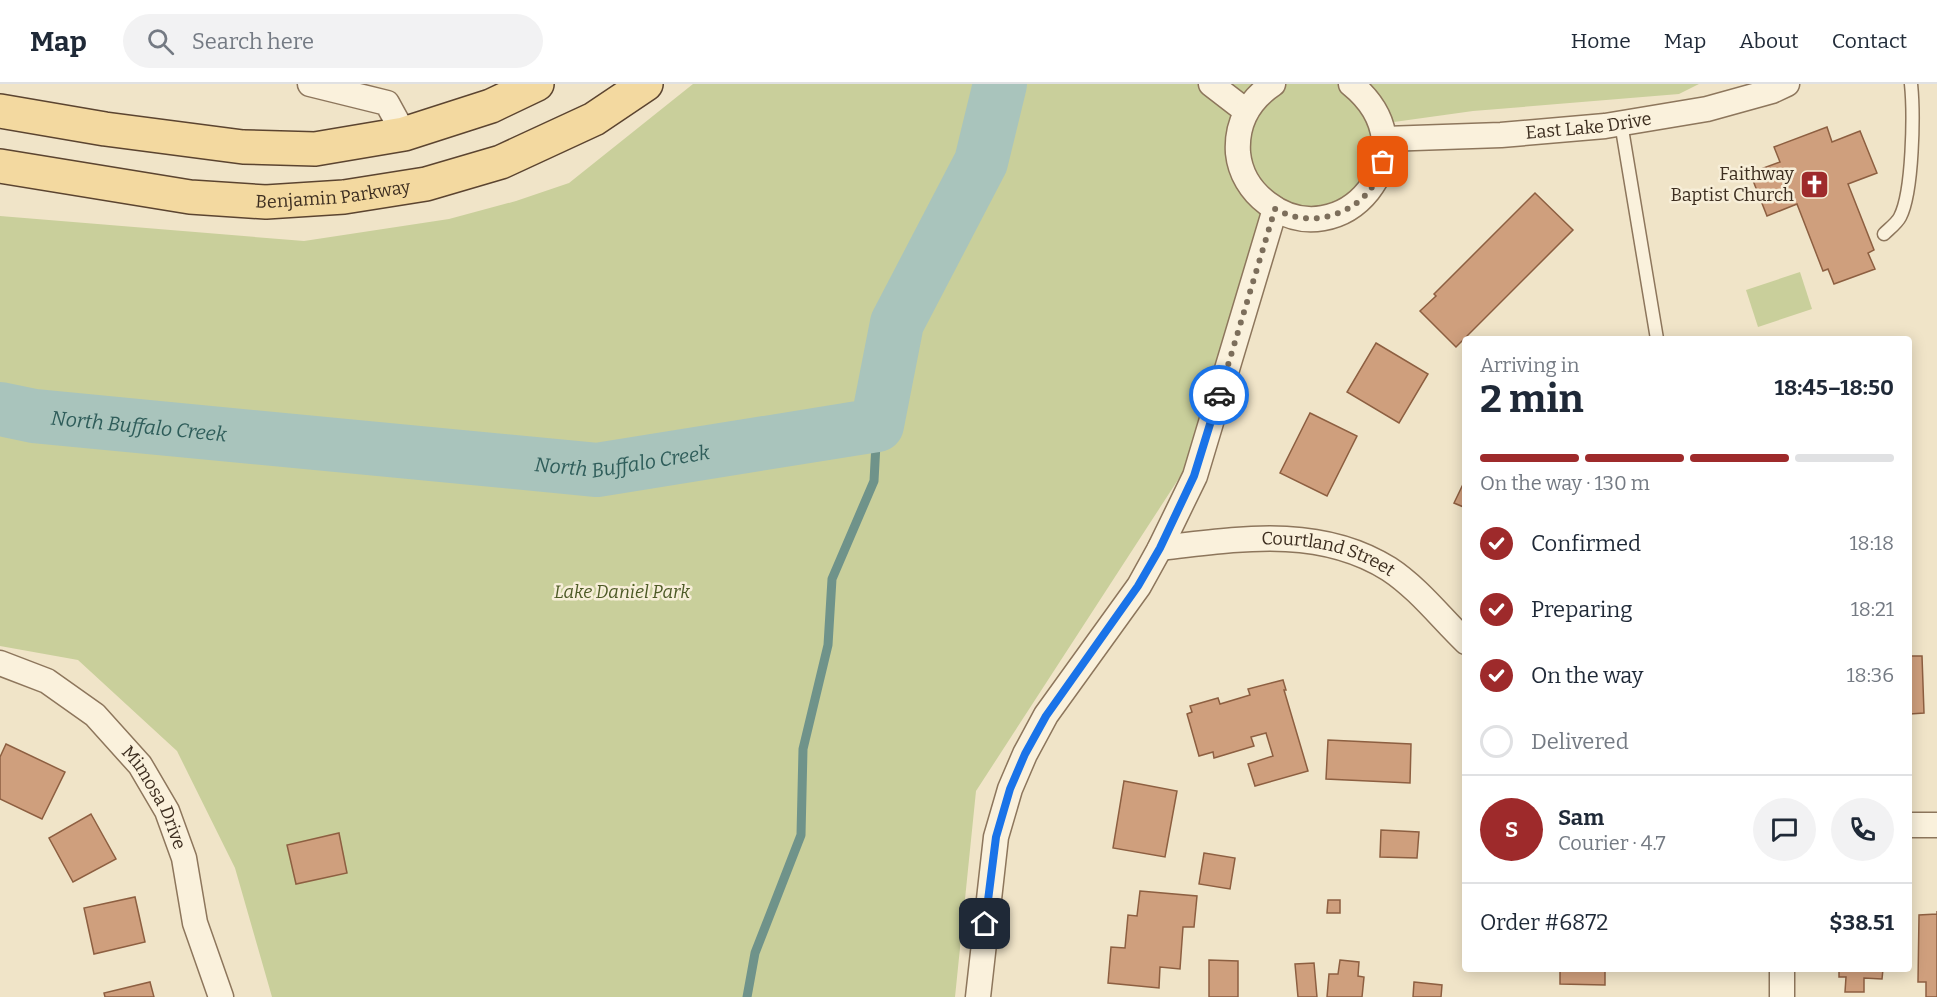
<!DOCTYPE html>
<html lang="en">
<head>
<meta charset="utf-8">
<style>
  :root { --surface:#fff; --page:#f2f2f3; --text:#1f2937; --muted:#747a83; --line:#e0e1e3; --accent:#9e2a2b }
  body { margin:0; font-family:Bitter,serif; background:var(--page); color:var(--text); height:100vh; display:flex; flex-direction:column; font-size:22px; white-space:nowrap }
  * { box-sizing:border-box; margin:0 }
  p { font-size:20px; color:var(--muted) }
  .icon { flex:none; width:33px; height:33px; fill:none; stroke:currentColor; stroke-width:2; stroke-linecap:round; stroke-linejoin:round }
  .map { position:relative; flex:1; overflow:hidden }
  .details { position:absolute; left:1462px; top:252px; width:450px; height:636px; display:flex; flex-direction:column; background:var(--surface); border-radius:6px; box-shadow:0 3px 15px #0003 }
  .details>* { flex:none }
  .pin { position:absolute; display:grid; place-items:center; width:51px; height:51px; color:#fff; margin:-26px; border-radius:12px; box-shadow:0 3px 9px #0006 }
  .courier { position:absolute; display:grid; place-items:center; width:60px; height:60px; margin:-30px; border:4px solid #1a73e8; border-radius:50%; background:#fff; color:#222; box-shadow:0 2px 8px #0007 }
  .overview em { font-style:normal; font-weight:700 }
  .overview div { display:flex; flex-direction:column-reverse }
  .overview { display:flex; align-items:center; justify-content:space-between; height:102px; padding:0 18px }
  h1 { font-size:39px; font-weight:700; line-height:45px }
  .bar { display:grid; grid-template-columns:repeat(4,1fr); gap:9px 6px; align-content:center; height:72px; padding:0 18px }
  .bar i { height:8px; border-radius:4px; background:var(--line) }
  .bar .selected { background:var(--accent) }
  .bar p { grid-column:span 4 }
  .line { display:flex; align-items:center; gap:15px; padding:0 18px; border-top:2px solid var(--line) }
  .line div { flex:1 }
  .round { display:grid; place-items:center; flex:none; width:63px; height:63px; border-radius:32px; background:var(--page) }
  ol { padding:0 18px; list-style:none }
  li { display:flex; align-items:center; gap:18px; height:66px }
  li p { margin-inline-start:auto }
  li .icon { padding:6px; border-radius:50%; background:var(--accent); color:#fff; stroke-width:4 }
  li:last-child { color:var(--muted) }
  li i { width:33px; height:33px; border:3px solid var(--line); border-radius:50% }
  header { display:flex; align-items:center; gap:36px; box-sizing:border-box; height:84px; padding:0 30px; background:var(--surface); border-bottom:2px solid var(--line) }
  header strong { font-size:28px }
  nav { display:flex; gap:33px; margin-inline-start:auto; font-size:21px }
  .search { width:420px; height:54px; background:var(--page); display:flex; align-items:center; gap:15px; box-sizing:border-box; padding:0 21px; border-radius:33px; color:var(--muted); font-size:22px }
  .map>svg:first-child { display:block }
  .green { fill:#c9cf9b }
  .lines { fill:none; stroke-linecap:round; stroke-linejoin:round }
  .stream { stroke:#6f938a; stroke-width:9 }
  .river { stroke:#a9c4bc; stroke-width:54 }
  .building { fill:#cf9f7d; stroke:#8d5f41; stroke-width:1.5 }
  .service-casing { stroke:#8d765c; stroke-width:15 }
  .minor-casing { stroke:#8d765c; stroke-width:27 }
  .primary-casing { stroke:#5b4430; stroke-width:36 }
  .service { stroke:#faf1dc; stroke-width:12 }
  .minor { stroke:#faf1dc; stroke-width:24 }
  .primary { stroke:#f3d9a0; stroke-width:33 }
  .done { stroke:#7c6e5b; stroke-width:6; stroke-dasharray:0 10.8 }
  .route { stroke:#1a73e8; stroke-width:8 }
  .labels { text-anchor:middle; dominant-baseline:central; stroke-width:5; stroke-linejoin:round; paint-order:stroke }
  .street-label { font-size:18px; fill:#3d2e20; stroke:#f7eed8 }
  .poi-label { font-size:18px; fill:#3d2e20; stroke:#f7eed8; text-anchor:end }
  .park-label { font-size:18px; font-style:italic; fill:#4d5a26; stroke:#f7eed8 }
  .water-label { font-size:20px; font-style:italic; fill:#2f5d5a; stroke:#f7eed8 }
</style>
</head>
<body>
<header>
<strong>Map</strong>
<div class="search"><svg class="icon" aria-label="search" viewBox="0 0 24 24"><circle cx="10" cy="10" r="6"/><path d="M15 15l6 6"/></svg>Search here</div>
<nav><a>Home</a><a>Map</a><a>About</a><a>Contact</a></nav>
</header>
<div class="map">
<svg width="1937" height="913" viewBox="0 0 1937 913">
  <rect width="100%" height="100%" fill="#f0e4c8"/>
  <g class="green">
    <path d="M693 0H1699L1679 10 1473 27 1394 38 1369 88 1350 113 1312 127 1276 114 1185 385 976 707 955 913H272L235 784 177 667 78 576 0 562V132L304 157 449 135 516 117 569 99Z"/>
    <path d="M1800 188 1812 225 1758 243 1746 206Z"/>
  </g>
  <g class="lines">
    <path class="stream" d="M747 913 755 869 801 751 803 665 828 561 832 495 874 397 877 341"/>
    <path class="river" id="s1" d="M0 325 34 332 597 386 877 341 897 239 981 78 1000 0"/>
  </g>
  <g class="building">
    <path d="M1827 43 1832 58 1860 47 1877 89 1848 100 1874 166 1868 169 1875 185 1834 200 1828 185 1823 187 1797 120 1767 132 1750 89 1780 78 1774 63Z"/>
    <path d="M1535 109 1573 146 1456 263 1420 227 1436 212 1434 210Z"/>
    <path d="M1376 259 1428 290 1399 339 1347 308Z"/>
    <path d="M1310 329 1357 352 1327 412 1280 389Z"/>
    <path d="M1466 394V424L1454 419Z"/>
    <path d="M1910 572H1922L1924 629 1910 630Z"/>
    <path d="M1283 596 1286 606H1284L1308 687 1255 702 1248 680 1273 672 1266 649 1251 653 1254 662 1214 674 1213 668 1199 672 1187 630 1192 628 1190 622 1218 614 1220 620 1250 611 1248 605Z"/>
    <path d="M1328 656 1411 660 1410 699 1326 695Z"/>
    <path d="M6 660 65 688 42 735 0 715V673Z"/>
    <path d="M1124 697 1177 707 1165 773 1113 764Z"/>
    <path d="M91 730 116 775 73 798 49 754Z"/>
    <path d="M1381 746 1419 748 1417 774 1380 773Z"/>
    <path d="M339 749 347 789 296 800 287 761Z"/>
    <path d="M1204 769 1235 774 1230 805 1199 800Z"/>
    <path d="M1140 807 1197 812 1194 843H1183L1180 885 1160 883 1159 904 1108 899 1111 863 1125 864 1128 831 1137 832Z"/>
    <path d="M135 813 145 858 94 870 84 824Z"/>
    <path d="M1328 816H1340V829H1327Z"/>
    <path d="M1937 827V913H1926V898H1918L1919 831 1937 830Z"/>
    <path d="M1209 876 1238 877V913H1209Z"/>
    <path d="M1340 876 1359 878 1358 892 1364 893 1362 913H1327L1329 890H1338Z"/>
    <path d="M1314 879 1317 913H1298L1295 880Z"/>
    <path d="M1560 885H1605V901L1560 900Z"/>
    <path d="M1839 885H1883L1882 895 1864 894V908H1845L1846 893H1839Z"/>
    <path d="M150 898 154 913H105L104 909Z"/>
    <path d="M1414 898 1442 901 1441 913H1413Z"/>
  </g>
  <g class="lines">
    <defs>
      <g id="service">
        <path d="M1621 39 1657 255"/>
        <path d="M1884 150C1889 145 1897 139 1900 133 1913 108 1914 29 1911 0"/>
      </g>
      <g id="minor">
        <path d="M310 0 387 19 404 50"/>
        <path d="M1211 0 1246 27"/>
        <path d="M1273 0C1249 16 1236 40 1238 69 1240 89 1251 107 1267 119 1340 176 1436 69 1351 0"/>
        <path id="s2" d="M1385 55 1501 51 1605 42 1707 25 1772 7 1787 0"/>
        <path id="s3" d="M1160 464C1238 455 1319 441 1389 485 1418 504 1441 534 1466 558"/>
        <path id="s4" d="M0 579 47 597 95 631 140 681 167 727 184 774 195 839 221 913"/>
        <path d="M1910 741H1937"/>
        <path d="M978 913 996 753 1010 705 1025 670 1046 631 1139 502 1160 464 1195 392 1275 125"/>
        <path d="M1782 913V885"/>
      </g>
      <g id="primary">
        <path d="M0 27 105 45 243 63 315 65 404 50 491 22 537 0"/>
        <path id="s5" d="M0 82 190 113 266 118 344 113 426 100 501 78 594 35 646 0"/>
      </g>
    </defs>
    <use href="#service" class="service-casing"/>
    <use href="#minor" class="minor-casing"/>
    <use href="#primary" class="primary-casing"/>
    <use href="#service" class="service"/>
    <use href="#minor" class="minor"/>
    <use href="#primary" class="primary"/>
  </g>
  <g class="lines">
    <path class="done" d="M1219 311 1275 125C1282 128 1289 132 1297 133 1326 139 1359 125 1374 100 1378 93 1380 85 1383 78"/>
    <path class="route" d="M985 840 996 753 1010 705 1025 670 1046 632 1138 502 1160 464 1194 392 1219 311"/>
  </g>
  <defs>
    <symbol id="church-square" viewBox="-11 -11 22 22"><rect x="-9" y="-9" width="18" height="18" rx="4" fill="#9e2a2b" stroke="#f7eed8"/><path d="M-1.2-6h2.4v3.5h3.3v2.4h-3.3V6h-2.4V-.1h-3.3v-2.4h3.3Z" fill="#fff"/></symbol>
  </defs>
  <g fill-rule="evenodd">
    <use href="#church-square" x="1798" y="84" width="33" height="33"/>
  </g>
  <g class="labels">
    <g class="street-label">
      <text stroke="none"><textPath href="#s2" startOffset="204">East Lake Drive</textPath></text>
      <text stroke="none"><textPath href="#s5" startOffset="336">Benjamin Parkway</textPath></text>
      <text stroke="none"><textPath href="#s3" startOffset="171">Courtland Street</textPath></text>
      <text stroke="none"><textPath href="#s4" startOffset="212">Mimosa Drive</textPath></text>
    </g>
    <g class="poi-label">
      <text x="1794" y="90">Faithway<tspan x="1794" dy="21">Baptist Church</tspan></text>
    </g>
    <g class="park-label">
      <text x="622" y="508">Lake Daniel Park</text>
    </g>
    <g class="water-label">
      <text stroke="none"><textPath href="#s1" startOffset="140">North Buffalo Creek</textPath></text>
      <text stroke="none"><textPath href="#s1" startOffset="626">North Buffalo Creek</textPath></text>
    </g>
  </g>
</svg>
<div class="pin" style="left:1383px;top:78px;background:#ea580c"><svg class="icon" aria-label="bag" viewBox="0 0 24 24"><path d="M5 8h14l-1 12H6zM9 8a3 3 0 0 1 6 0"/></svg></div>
<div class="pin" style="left:985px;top:840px;background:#1f2937"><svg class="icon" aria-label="home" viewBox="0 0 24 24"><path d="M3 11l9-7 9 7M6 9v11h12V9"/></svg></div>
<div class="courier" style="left:1219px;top:311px"><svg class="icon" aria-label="car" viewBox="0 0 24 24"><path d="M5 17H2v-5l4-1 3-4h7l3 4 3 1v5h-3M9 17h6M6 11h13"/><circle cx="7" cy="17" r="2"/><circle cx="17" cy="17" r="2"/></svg></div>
<section class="details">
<div class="overview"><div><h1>2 min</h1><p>Arriving in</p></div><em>18:45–18:50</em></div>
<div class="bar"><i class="selected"></i><i class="selected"></i><i class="selected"></i><i></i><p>On the way · 130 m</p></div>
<ol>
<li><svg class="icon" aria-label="check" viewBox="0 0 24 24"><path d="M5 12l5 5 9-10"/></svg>Confirmed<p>18:18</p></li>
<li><svg class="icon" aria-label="check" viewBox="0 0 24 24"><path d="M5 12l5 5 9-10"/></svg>Preparing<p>18:21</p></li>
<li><svg class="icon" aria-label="check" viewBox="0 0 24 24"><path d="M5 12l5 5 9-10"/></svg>On the way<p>18:36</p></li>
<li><i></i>Delivered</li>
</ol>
<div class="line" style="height:108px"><b class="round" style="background:var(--accent);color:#fff">S</b><div><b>Sam</b><p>Courier · 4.7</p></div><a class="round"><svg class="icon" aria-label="chat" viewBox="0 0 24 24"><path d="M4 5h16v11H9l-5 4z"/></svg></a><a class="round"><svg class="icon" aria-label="phone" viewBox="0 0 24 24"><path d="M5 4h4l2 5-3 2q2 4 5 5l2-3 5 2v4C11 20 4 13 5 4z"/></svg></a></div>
<div class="line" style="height:78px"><div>Order #6872</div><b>$38.51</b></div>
</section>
</div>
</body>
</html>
